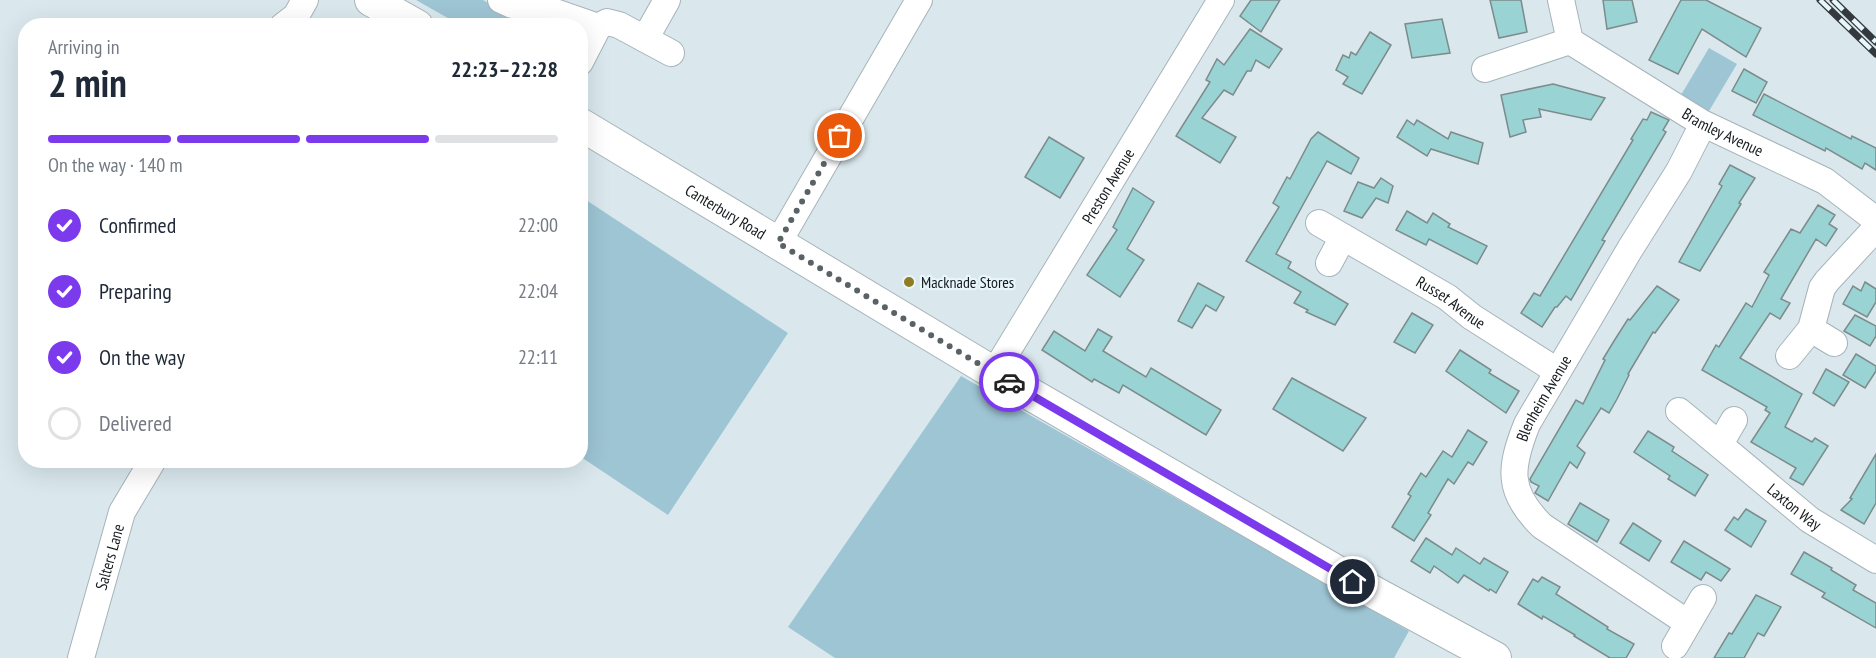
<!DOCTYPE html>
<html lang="en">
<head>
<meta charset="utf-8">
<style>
  :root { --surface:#fff; --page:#f6f6f7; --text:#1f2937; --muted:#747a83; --line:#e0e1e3; --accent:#7c3aed }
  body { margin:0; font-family:"PT Sans Narrow",sans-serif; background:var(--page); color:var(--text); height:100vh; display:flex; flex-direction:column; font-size:22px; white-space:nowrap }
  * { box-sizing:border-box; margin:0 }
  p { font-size:20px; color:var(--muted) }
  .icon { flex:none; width:33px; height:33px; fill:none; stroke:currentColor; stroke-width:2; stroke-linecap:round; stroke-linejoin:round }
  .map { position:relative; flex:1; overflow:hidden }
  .drawer { position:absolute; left:18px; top:18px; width:570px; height:450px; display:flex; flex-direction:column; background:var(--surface); border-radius:24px; box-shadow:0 6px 24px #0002 }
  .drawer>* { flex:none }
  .pin { position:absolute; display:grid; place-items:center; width:51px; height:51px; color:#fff; margin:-26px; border:3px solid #fff; border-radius:50%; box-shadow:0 2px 6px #0007 }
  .courier { position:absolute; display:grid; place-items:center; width:60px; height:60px; margin:-30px; border:4px solid #7c3aed; border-radius:50%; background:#fff; color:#222; box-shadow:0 2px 8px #0007 }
  .headline em { font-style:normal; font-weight:800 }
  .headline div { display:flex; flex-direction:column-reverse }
  .headline { display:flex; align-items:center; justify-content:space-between; height:102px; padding:0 30px }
  h1 { font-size:39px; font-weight:800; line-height:45px }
  .bar { display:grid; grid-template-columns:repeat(4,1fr); gap:9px 6px; align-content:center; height:72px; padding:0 30px }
  .bar i { height:8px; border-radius:4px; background:var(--line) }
  .bar .selected { background:var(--accent) }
  .bar p { grid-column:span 4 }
  ol { padding:0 30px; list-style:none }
  li { display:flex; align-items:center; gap:18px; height:66px }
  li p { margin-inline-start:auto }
  li .icon { padding:6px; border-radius:50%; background:var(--accent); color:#fff; stroke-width:4 }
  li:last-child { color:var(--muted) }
  li i { width:33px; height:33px; border:3px solid var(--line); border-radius:50% }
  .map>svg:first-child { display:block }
  .green { fill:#9ec5d4 }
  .building { fill:#9ad3d4; stroke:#7c8b8b; stroke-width:1.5 }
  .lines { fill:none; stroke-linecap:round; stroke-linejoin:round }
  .minor-casing { stroke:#a6b4ba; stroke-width:28 }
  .major-casing { stroke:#a6b4ba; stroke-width:34 }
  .minor { stroke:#fff; stroke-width:26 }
  .major { stroke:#fff; stroke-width:32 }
  .rail-casing { stroke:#33393c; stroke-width:7 }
  .rail { stroke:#e7f6fc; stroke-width:4.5; stroke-dasharray:14; stroke-linecap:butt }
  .done { stroke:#5a6266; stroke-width:6; stroke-dasharray:0 10.8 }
  .route { stroke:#7c3aed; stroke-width:8 }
  .poi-dot { fill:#8f7d23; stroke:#e7f6fc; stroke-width:2 }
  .labels { text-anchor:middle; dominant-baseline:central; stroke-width:4.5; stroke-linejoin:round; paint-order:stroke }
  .street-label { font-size:16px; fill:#151a1c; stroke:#e7f6fc }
  .poi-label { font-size:16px; fill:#151a1c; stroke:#e7f6fc; text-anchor:start }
</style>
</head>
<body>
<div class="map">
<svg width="1876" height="658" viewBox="0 0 1876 658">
  <rect width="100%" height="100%" fill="#dae8ee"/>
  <g class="green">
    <path d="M416 0H483L509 14 557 25H460Z"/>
    <path d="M1709 48 1737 64 1706 116 1678 100Z"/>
    <path d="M580 196 788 333 668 515 581 457Z"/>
    <path d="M961 376 1409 631 1394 658H835L788 627Z"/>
  </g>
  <g class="building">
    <path d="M1251 0H1280L1261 32 1240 16Z"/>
    <path d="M1490 0H1521L1527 32 1499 38Z"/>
    <path d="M1603 0H1632L1637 22 1607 29Z"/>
    <path d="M1681 0H1706L1761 28 1746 57 1702 29 1678 74 1649 60Z"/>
    <path d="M1442 19 1450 53 1412 58 1405 24Z"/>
    <path d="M1250 29 1282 49 1269 68 1256 60 1251 71H1247L1233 95 1224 90 1202 118 1236 137 1220 163 1176 136 1210 82 1206 80 1217 59 1224 65Z"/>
    <path d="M1370 32 1391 45 1362 94 1343 84 1348 77 1336 70 1343 55 1349 58 1351 52 1356 55Z"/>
    <path d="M1744 69 1767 82 1756 103 1732 91Z"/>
    <path d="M1553 84 1605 98 1591 120 1539 109 1541 117 1523 120 1526 132 1510 137 1501 95Z"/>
    <path d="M1764 94 1851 139 1852 136 1876 148V170L1865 163 1862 169 1826 148 1825 151 1753 115Z"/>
    <path d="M1651 112 1669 120 1663 130 1666 132 1602 240 1605 241 1571 300 1566 296 1557 307H1555L1542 327 1521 313 1534 293 1540 296 1633 140 1631 139 1643 119 1647 120Z"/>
    <path d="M1407 120 1414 125 1417 120 1448 139 1451 132 1483 143 1478 164 1431 149 1427 156 1397 137Z"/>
    <path d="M1318 132 1359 158 1351 174 1327 161 1276 254 1291 262 1288 268 1348 304 1335 325 1306 312 1308 310 1294 303 1301 292 1246 261 1279 207 1273 203 1287 177 1290 179 1311 139Z"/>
    <path d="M1049 137 1084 158 1060 198 1025 177Z"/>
    <path d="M1730 165 1755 178 1739 203 1741 204 1700 271 1679 262 1722 186 1719 184Z"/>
    <path d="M1381 178 1393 186 1388 203 1376 198 1362 218 1344 211 1358 182 1374 188Z"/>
    <path d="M1133 188 1154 202 1127 249 1144 260 1120 297 1087 275 1117 230 1113 227Z"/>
    <path d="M1818 205 1835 215 1829 224 1837 229 1826 246 1816 239 1781 299 1790 303 1780 319 1770 313 1740 358 1802 394 1785 427 1812 442 1815 438 1828 446 1803 485 1790 478 1796 468 1751 442 1770 413 1765 410 1767 407 1702 370 1716 345 1719 347 1746 303 1752 307 1769 275 1764 272 1791 229 1800 233Z"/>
    <path d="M1407 211 1427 223 1433 213 1450 224 1448 227 1487 246 1477 264 1429 239 1426 245 1396 230Z"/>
    <path d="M1865 282 1876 289V302L1867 317 1843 304 1853 286 1861 291Z"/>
    <path d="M1198 283 1224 297 1216 311 1206 305 1192 328 1178 321Z"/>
    <path d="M1657 286 1679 300 1655 333 1653 332 1628 374 1629 375 1617 399 1609 413 1601 408 1577 446 1585 453 1577 468 1570 462 1548 501 1535 493 1539 486 1531 482 1530 479 1576 400 1583 404 1605 360 1603 359 1614 341 1628 319 1630 320Z"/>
    <path d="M1412 313 1433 325 1415 353 1394 342Z"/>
    <path d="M1855 315 1876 326V336L1870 346 1844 331Z"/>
    <path d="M1098 329 1112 337 1103 351 1146 377 1151 368 1221 410 1206 435 1123 385 1119 393 1094 379 1092 382 1042 350 1054 331 1085 351Z"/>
    <path d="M1460 350 1491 370 1489 373 1519 391 1506 413 1446 371Z"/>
    <path d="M1856 354 1876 366V371L1865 388 1843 375Z"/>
    <path d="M1826 369 1849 382 1834 406 1813 393Z"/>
    <path d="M1292 378 1366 418 1343 451 1273 409Z"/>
    <path d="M1468 430 1487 442 1473 465 1468 462 1454 484 1448 479 1428 513 1431 515 1414 541 1392 527 1411 496 1408 494 1421 473 1426 477 1443 451 1452 457Z"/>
    <path d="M1648 431 1674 447 1672 451 1708 475 1695 496 1668 479 1670 476 1634 452Z"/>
    <path d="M1876 454V503L1864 524 1841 510 1852 499 1850 498Z"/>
    <path d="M1580 503 1609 520 1597 542 1568 524Z"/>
    <path d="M1746 509 1766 521 1751 547 1725 530 1734 517 1738 520Z"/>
    <path d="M1633 523 1661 541 1649 561 1620 543Z"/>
    <path d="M1426 538 1452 555 1456 548 1480 564 1484 558 1508 572 1496 593 1490 589 1489 591 1464 575 1458 583 1434 566 1430 573 1411 561Z"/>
    <path d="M1684 541 1730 569 1721 581 1706 572 1701 580 1671 562Z"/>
    <path d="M1804 552 1832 568 1831 570 1856 585 1853 590 1876 603V628L1822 597 1825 593 1791 574Z"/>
    <path d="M1542 577 1560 587 1556 594 1608 627 1607 629 1634 644 1626 658H1610L1574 636 1575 635 1543 616 1542 619 1518 604 1533 579 1538 582Z"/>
    <path d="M1756 595 1781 607 1764 636 1758 633 1744 658H1714L1729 633 1732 634Z"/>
  </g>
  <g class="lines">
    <defs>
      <g id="minor">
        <path d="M501 0 512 5 552 11 598 27"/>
        <path id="s1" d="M1561 0 1570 41 1702 123 1825 181 1876 220"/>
        <path d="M283 26 296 16 305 0"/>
        <path d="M645 39 671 53"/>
        <path d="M580 62 598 27 607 22 619 25 645 39 667 0"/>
        <path d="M1485 69 1570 41"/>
        <path id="s2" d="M1319 223 1447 297 1472 317 1557 371"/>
        <path d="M778 243 919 0"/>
        <path d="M1329 263 1343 237"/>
        <path d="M1811 329 1834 343"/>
        <path d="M1789 356 1811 329 1822 288 1827 281 1876 228"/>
        <path id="s3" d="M994 373 1221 0"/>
        <path id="s4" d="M1679 411 1810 520 1876 560"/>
        <path d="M1720 444 1734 420"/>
        <path id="s5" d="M1688 623 1542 526C1506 491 1510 467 1527 424L1630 249 1679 171 1703 124"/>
        <path d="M1675 646 1703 598"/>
        <path id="s6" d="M81 658 122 512 153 460"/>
      </g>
      <g id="major">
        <path d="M371 0 417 26"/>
        <path id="s7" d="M580 124 994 373 1353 581 1495 658"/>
      </g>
    </defs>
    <use href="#minor" class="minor-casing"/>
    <use href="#major" class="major-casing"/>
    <use href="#minor" class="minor"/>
    <use href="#major" class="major"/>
    <defs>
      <g id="rail">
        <path d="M1820 0 1876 54"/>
        <path d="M1833 0 1876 42"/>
      </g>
    </defs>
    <use href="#rail" class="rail-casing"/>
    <use href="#rail" class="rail"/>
  </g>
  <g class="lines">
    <path class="done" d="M840 136 778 243 1009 382"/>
    <path class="route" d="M1009 382 1353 582"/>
  </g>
  <circle class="poi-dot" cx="909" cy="282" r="6"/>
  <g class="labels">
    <g class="street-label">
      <text stroke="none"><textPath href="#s1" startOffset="220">Bramley Avenue</textPath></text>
      <text stroke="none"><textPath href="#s3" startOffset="219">Preston Avenue</textPath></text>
      <text stroke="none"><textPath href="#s7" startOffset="170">Canterbury Road</textPath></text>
      <text stroke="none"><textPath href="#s2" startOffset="154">Russet Avenue</textPath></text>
      <text stroke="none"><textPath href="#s5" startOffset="318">Blenheim Avenue</textPath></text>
      <text stroke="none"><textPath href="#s4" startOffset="150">Laxton Way</textPath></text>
      <text stroke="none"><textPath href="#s6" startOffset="105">Salters Lane</textPath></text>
    </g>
    <g class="poi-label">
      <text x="921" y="282">Macknade Stores</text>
    </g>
  </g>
</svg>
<div class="pin" style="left:840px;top:136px;background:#ea580c"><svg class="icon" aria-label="bag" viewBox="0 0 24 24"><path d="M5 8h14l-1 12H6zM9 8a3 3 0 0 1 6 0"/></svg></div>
<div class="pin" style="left:1353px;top:582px;background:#1f2937"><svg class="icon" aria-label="home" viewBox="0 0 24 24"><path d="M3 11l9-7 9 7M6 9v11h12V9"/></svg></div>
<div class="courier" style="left:1009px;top:382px"><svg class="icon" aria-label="car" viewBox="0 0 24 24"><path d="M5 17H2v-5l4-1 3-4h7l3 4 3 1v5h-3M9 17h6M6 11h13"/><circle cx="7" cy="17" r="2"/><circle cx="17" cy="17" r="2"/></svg></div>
<section class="drawer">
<div class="headline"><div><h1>2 min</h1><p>Arriving in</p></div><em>22:23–22:28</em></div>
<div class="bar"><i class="selected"></i><i class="selected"></i><i class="selected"></i><i></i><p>On the way · 140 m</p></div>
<ol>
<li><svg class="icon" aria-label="check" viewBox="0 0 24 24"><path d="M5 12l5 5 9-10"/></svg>Confirmed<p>22:00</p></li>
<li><svg class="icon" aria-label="check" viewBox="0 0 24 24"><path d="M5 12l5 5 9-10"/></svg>Preparing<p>22:04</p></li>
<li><svg class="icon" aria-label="check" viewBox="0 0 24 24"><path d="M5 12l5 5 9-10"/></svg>On the way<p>22:11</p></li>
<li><i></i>Delivered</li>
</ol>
</section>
</div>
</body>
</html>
